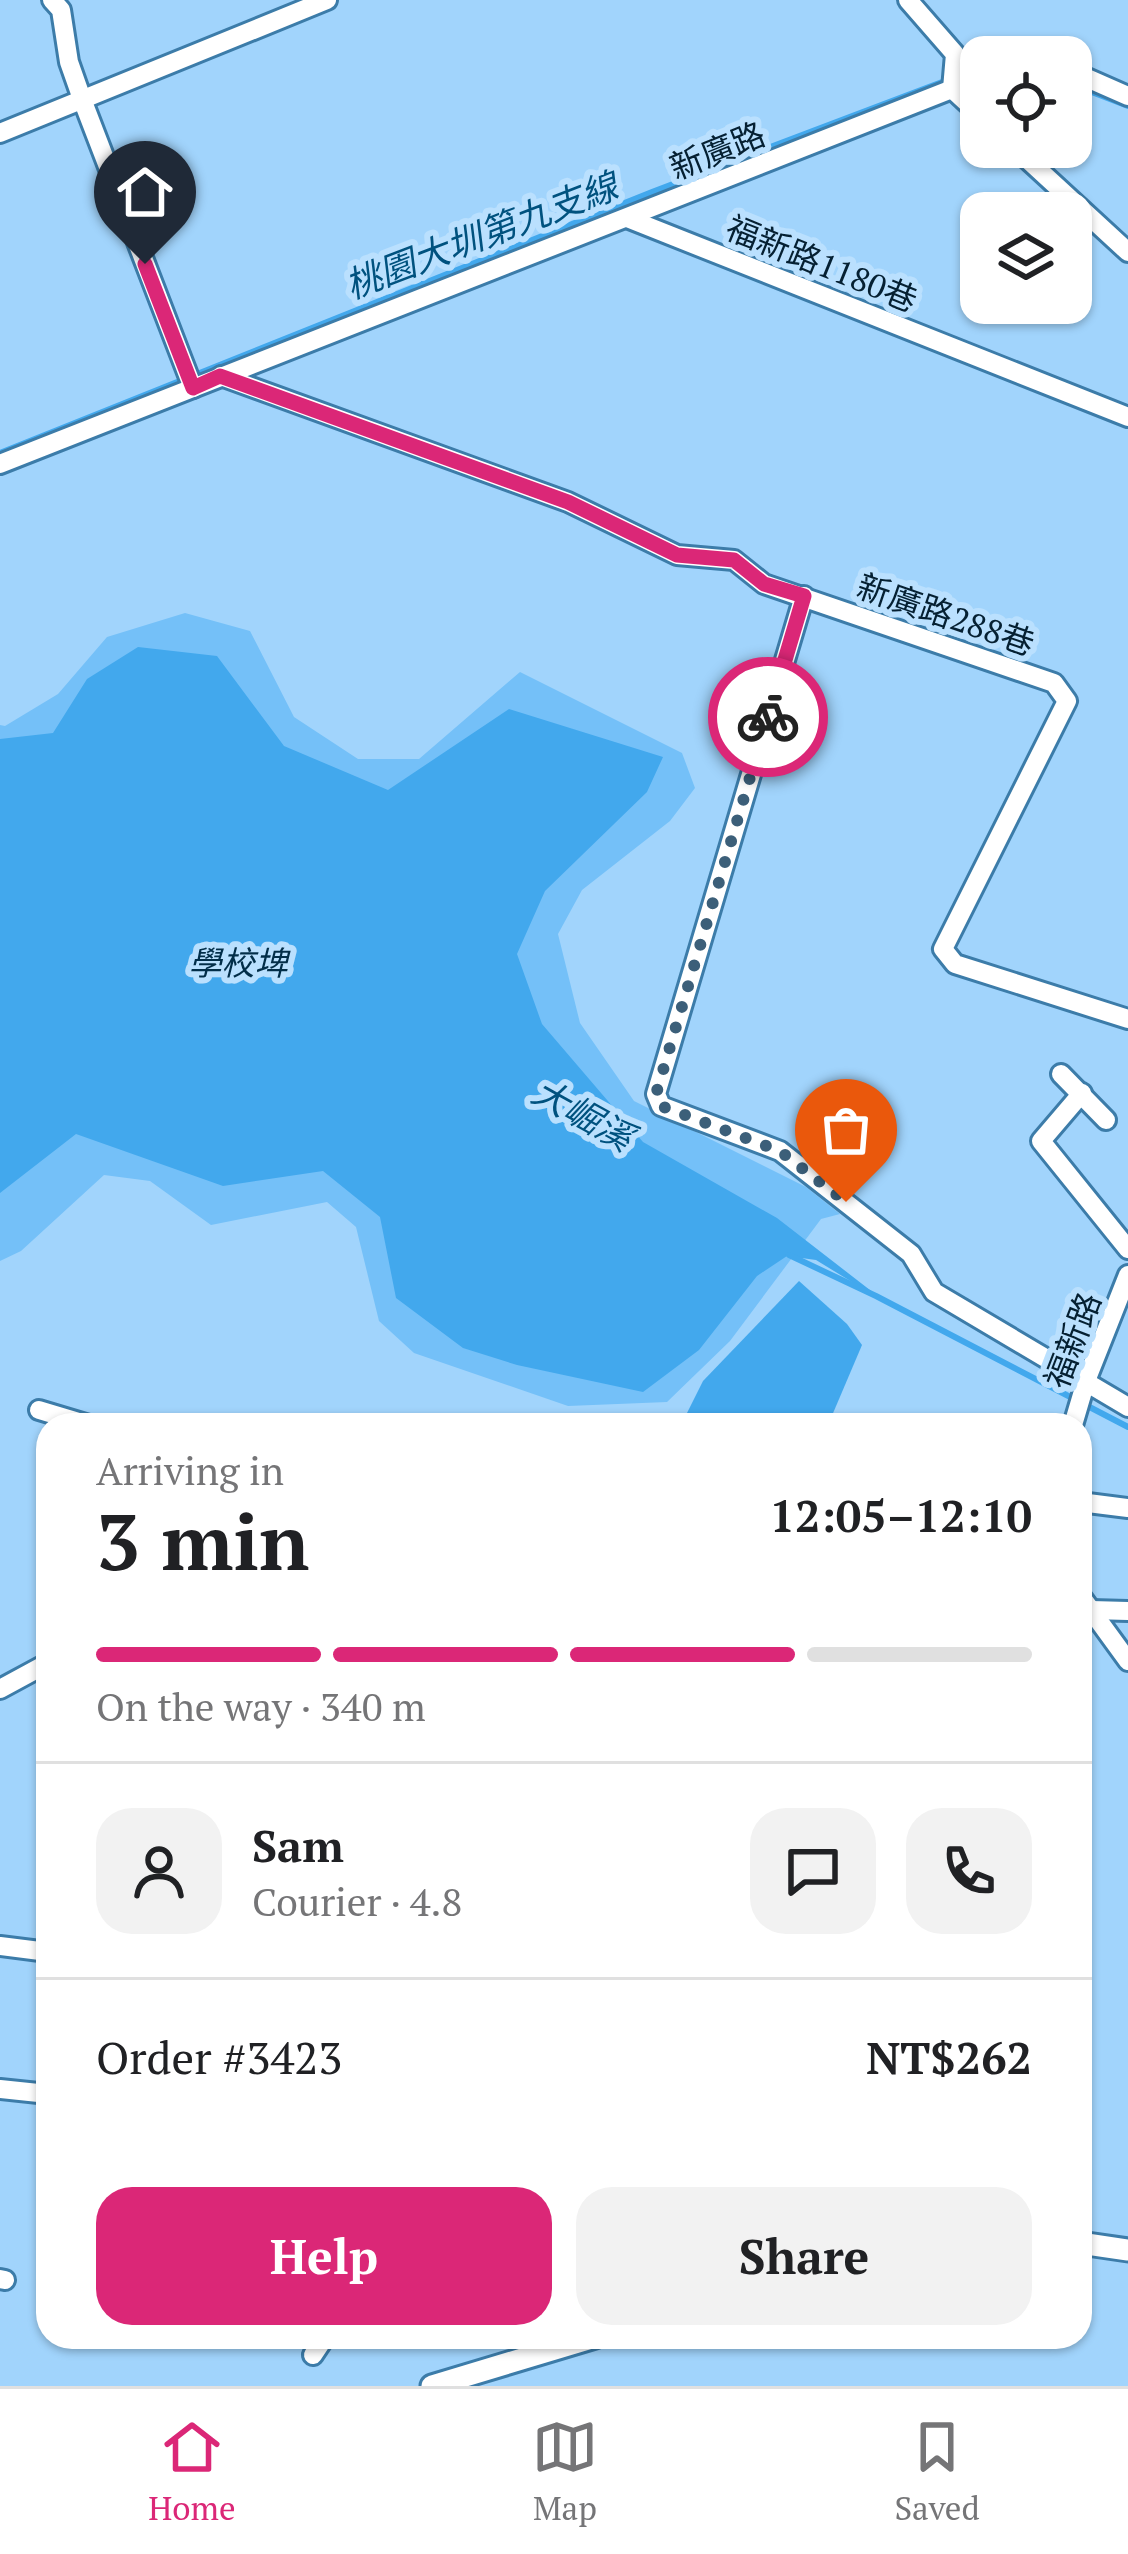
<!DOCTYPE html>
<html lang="en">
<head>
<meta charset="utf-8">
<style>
  :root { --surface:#fff; --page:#f2f2f2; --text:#202124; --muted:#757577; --line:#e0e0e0; --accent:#db2777 }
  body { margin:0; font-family:"PT Serif","Noto Sans TC",serif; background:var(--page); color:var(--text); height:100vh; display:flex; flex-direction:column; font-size:45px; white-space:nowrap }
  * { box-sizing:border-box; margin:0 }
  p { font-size:39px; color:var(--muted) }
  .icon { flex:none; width:66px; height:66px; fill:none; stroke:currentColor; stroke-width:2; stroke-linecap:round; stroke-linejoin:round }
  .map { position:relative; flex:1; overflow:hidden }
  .drawer { position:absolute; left:36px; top:1413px; width:1056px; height:936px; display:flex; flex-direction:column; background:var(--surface); border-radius:36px; box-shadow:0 3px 9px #0004 }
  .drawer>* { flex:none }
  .controls { position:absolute; left:960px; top:36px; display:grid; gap:24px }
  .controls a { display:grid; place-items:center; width:132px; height:132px; border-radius:24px; background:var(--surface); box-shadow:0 3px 9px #0004; font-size:60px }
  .pin { position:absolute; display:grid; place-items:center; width:102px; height:102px; color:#fff; margin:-123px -51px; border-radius:50% 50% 50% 0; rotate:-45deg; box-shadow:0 0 12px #0007 }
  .pin .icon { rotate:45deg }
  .courier { position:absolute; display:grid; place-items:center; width:120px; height:120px; margin:-60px; border:9px solid #db2777; border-radius:50%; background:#fff; color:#222; box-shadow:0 3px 15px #0007 }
  .overview em { font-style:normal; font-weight:600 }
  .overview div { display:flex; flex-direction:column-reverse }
  .overview { display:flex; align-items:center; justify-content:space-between; height:204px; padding:0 60px }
  h1 { font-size:78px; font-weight:600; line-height:90px }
  .bar { display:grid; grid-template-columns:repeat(4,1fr); gap:18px 12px; align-content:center; height:144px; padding:0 60px }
  .bar i { height:15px; border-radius:9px; background:var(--line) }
  .bar .active { background:var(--accent) }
  .bar p { grid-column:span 4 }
  .line { display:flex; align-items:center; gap:30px; padding:0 60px; border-top:3px solid var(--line) }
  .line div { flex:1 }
  .round { display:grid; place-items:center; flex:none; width:126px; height:126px; border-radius:36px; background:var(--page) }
  .button { display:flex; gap:24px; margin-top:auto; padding:24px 60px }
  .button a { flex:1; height:138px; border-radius:36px; background:var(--accent); color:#fff; font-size:48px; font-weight:600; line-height:138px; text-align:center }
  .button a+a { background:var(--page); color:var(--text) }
  .tab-bar { display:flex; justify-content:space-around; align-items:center; height:168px; border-top:3px solid var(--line); background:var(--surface); font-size:33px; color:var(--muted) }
  .tab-bar a { display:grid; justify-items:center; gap:6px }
  .tab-bar .active { color:var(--accent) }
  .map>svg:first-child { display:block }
  .green { fill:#74c0f8 }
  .water { fill:#42a8ed }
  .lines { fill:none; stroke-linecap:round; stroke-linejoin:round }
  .stream { stroke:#42a8ed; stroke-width:6 }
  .minor-casing { stroke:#3c7ca9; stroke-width:24 }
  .major-casing { stroke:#3c7ca9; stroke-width:27 }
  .minor { stroke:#fff; stroke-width:18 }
  .major { stroke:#fff; stroke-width:21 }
  .done { stroke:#3c5f79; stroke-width:12; stroke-dasharray:0 21.6 }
  .route { stroke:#db2777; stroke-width:15 }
  .labels { text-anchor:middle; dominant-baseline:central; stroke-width:12; stroke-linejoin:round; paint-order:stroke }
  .street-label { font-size:33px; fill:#052032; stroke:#bae0fe }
  .park-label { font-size:33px; font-style:italic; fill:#022e49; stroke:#bae0fe }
  .water-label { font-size:36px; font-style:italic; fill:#00527f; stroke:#bae0fe }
</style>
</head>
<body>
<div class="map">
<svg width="1128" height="2386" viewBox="0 0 1128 2386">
  <rect width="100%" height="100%" fill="#a1d4fc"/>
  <path class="green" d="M185 613 250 631 294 717 358 759H419L520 672 682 753 695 788 670 821 582 890 558 934 580 1023 634 1101 806 1187 840 1214 821 1219 730 1341 667 1402 568 1406 414 1353 379 1321 356 1227 327 1202 211 1225 150 1181 104 1175 21 1251 0 1261V725L5 726 58 694 107 637Z"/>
  <g class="water">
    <path d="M138 647 217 656 284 746 388 790 509 709 663 757 647 792 545 891 517 954 542 1024 643 1142 777 1218 888 1304 816 1260 787 1256 757 1276 699 1350 643 1392 517 1365 463 1348 396 1298 380 1217 323 1171 223 1186 76 1134 0 1193V739L53 733 87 679Z"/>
    <path d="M799 1281 847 1324 862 1345 828 1425H706L686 1415 703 1381Z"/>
  </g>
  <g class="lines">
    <g class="stream">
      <path d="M962 74 981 67"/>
      <path d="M1071 84 1128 106"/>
      <path d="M0 453 652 192 950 79"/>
      <path d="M789 1255 876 1296 1128 1427"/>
    </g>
    <defs>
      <g id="minor">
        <path d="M52 0 61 10 69 62 82 99 193 388"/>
        <path d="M908 0 955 54 952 89 981 116"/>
        <path d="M1071 71 1128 96"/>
        <path d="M0 133 327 0"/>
        <path d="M1014 147 1128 252"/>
        <path d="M627 218 1128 417"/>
        <path d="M221 376 568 502 677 555 734 560 764 584 1054 683 1067 701 943 949 955 964 1128 1019"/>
        <path d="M0 464 952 89 965 60 985 49 1039 57"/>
        <path d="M804 596 656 1094 661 1106 780 1151 911 1254 934 1292 1128 1407"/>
        <path d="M1061 1074 1106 1120"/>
        <path d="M1082 1093 1041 1141 1128 1249"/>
        <path d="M39 1410 89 1425"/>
        <path d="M1073 1425 1086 1381 1128 1275"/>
        <path d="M1080 1502 1128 1508"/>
        <path d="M1080 1595 1128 1661"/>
        <path d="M1091 1610 1128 1611"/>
        <path d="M0 1689 48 1663"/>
        <path d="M0 1946 48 1952"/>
        <path d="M0 2089 48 2094"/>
        <path d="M0 2279 5 2280"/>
        <path d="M313 2355 325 2337"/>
      </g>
      <g id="major">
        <path d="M1080 2243 1128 2250"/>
        <path d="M432 2386 595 2337"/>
      </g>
    </defs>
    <use href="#minor" class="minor-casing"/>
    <use href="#major" class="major-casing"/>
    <use href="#minor" class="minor"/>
    <use href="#major" class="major"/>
  </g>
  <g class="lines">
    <path class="done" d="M768 717 656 1094 661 1106 780 1151 846 1202"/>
    <path class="route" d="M145 264 193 388 220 376 568 502 677 555 734 560 764 584 804 596 768 717"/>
  </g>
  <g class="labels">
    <g class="street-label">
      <text transform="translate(717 150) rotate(-22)">新廣路</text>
      <text transform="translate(822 263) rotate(22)">福新路1180巷</text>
      <text transform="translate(946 614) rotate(19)">新廣路288巷</text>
      <text transform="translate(1072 1340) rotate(-69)">福新路</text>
    </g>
    <g class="park-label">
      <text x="238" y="962">學校埤</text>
    </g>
    <g class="water-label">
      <text transform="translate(481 235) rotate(-21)">桃園大圳第九支線</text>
      <text transform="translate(583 1114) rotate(29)">大崛溪</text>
    </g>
  </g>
</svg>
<div class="controls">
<a><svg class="icon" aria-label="locate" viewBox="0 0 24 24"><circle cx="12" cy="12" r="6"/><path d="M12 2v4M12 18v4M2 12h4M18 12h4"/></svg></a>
<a><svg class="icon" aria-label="layers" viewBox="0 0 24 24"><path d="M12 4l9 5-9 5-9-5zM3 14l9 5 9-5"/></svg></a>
</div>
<div class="pin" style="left:846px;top:1202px;background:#ea580c"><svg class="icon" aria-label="bag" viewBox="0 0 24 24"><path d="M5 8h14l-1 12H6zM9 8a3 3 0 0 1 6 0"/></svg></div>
<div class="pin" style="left:145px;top:264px;background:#1f2937"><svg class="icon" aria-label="home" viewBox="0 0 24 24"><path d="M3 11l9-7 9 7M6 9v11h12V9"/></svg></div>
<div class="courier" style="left:768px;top:717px"><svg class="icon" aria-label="bike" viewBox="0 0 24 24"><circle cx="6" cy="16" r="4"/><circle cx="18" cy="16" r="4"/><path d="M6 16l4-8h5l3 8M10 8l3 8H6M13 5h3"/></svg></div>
<section class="drawer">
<div class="overview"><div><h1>3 min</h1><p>Arriving in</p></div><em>12:05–12:10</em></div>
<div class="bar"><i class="active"></i><i class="active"></i><i class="active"></i><i></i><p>On the way · 340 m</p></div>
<div class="line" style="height:216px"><a class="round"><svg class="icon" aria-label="person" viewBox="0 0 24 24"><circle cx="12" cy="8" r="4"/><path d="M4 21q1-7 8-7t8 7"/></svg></a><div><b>Sam</b><p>Courier · 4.8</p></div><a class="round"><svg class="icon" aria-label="chat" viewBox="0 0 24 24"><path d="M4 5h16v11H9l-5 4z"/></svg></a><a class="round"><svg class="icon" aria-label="phone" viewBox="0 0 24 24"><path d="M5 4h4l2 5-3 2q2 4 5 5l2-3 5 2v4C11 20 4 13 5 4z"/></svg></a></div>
<div class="line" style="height:156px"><div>Order #3423</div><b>NT$262</b></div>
<div class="button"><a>Help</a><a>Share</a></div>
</section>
</div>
<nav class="tab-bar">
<a class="active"><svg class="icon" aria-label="home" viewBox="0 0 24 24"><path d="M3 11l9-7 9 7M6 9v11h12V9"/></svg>Home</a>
<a><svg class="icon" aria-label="map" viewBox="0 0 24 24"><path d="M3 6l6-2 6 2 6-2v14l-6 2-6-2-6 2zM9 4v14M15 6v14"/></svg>Map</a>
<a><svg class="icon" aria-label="saved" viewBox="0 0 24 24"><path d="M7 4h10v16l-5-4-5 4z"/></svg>Saved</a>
</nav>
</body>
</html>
